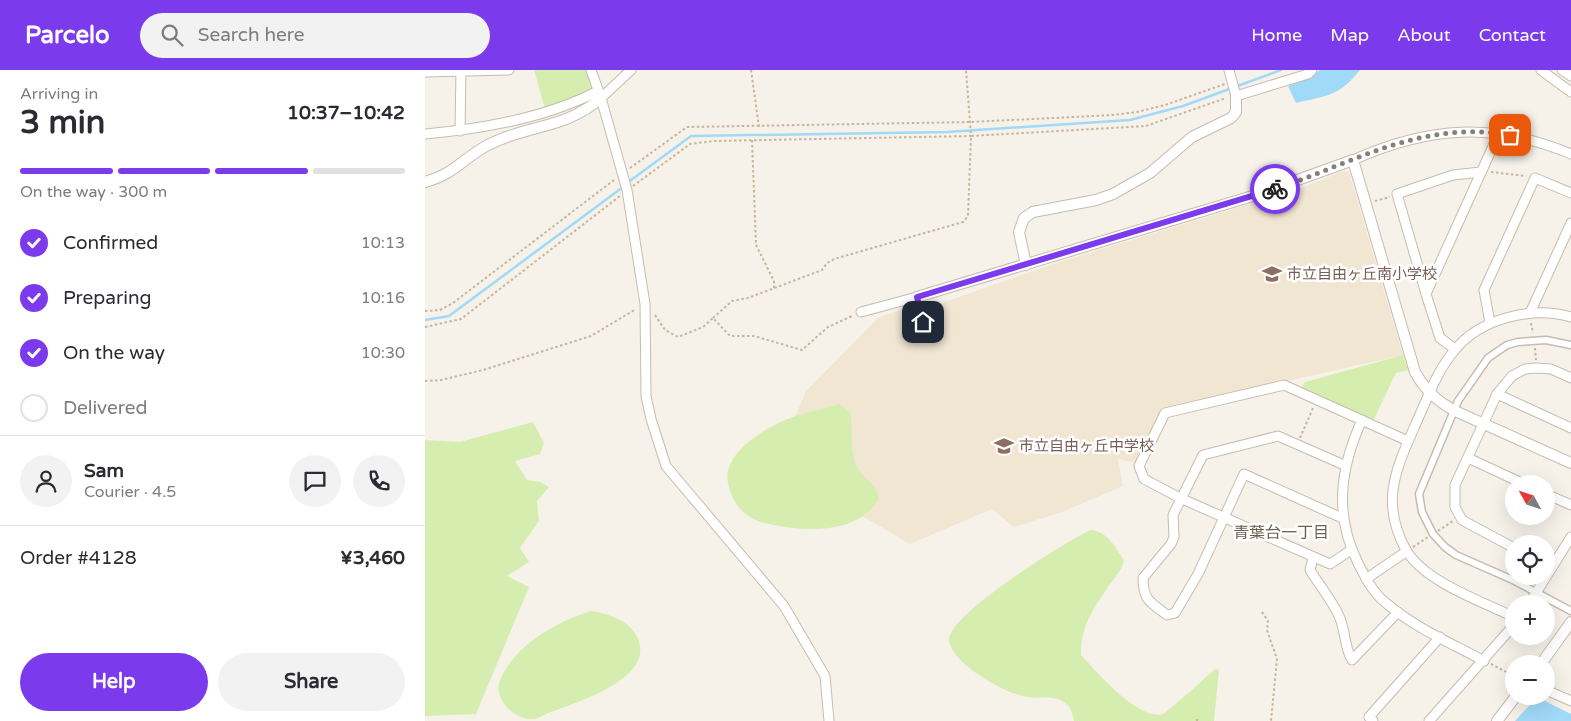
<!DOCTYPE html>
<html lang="en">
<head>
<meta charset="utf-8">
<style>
  :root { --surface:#fff; --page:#f2f2f3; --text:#2b2b33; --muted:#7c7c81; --line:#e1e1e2; --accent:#7c3aed }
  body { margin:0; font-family:"Varela Round","Noto Sans JP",sans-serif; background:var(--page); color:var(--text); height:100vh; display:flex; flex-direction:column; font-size:19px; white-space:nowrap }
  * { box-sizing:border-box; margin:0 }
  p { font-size:16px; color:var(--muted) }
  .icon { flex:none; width:28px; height:28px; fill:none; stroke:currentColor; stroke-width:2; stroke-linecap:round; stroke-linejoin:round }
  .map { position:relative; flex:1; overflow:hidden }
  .drawer { display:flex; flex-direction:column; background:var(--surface); width:425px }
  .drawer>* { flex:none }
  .needle { width:32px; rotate:310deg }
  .buttons { position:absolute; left:1080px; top:405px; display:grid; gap:10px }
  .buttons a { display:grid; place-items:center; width:50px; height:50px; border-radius:50%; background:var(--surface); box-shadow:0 5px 20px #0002; font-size:25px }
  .pin { position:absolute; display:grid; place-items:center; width:42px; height:42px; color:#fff; margin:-21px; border-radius:10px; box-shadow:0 2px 8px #0006 }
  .courier { position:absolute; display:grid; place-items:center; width:50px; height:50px; margin:-25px; border:4px solid #7c3aed; border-radius:50%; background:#fff; color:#222; box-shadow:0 1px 6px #0007 }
  .overview em { font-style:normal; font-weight:800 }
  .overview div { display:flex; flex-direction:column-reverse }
  .overview { display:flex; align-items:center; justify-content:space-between; height:85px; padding:0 20px }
  h1 { font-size:32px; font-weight:800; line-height:38px }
  .bar { display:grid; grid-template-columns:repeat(4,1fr); gap:8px 5px; align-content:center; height:60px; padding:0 20px }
  .bar i { height:6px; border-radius:4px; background:var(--line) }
  .bar .selected { background:var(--accent) }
  .bar p { grid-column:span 4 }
  .line { display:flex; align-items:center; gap:12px; padding:0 20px; border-top:1px solid var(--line) }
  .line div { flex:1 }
  .round { display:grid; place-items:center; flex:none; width:52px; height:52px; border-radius:26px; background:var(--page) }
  ol { padding:0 20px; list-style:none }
  li { display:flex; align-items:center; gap:15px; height:55px }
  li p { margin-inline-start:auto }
  li .icon { padding:5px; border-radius:50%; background:var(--accent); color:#fff; stroke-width:4 }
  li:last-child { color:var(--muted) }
  li i { width:28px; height:28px; border:2px solid var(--line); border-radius:50% }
  .button { display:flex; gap:10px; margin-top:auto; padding:10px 20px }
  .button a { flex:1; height:58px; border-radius:30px; background:var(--accent); color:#fff; font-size:20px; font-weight:800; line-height:58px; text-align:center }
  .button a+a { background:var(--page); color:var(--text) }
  header { display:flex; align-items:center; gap:30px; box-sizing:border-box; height:70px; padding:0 25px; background:var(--accent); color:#fff }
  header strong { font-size:24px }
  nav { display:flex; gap:28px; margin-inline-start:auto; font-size:18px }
  .search { width:350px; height:45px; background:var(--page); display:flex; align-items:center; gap:12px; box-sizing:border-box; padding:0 18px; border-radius:28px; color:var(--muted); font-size:19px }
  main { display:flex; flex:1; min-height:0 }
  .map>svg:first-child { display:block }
  .education { fill:#f1e6d2 }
  .green { fill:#d5eeaf }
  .water { fill:#a1d9f8 }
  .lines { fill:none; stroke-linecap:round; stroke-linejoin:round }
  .stream { stroke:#a1d9f8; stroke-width:2.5 }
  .service-casing { stroke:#c6bcae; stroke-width:7 }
  .pedestrian-casing { stroke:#c6bcae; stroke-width:9 }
  .minor-casing { stroke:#c6bcae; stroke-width:11 }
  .tertiary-casing { stroke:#c6bcae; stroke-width:12 }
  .path { stroke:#c7b49a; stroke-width:2; stroke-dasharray:2.5 2.5; stroke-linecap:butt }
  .service { stroke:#fff; stroke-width:4.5 }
  .pedestrian { stroke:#fff; stroke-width:6 }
  .minor { stroke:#fff; stroke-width:9 }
  .tertiary { stroke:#fff; stroke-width:10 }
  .done { stroke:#878076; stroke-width:5; stroke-dasharray:0 9 }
  .route { stroke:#7c3aed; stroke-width:6 }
  .labels { text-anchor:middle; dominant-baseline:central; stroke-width:5; stroke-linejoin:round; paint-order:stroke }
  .education-label { font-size:15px; fill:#785e54; stroke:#fff; text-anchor:start }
  .neighbourhood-label { font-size:16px; fill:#6f5f4d; stroke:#fff }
</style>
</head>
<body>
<header>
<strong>Parcelo</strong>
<div class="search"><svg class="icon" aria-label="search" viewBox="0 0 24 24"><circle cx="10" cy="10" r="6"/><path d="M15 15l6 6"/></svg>Search here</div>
<nav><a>Home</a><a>Map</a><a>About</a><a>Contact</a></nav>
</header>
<main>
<section class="drawer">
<div class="overview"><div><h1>3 min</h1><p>Arriving in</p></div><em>10:37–10:42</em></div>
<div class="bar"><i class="selected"></i><i class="selected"></i><i class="selected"></i><i></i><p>On the way · 300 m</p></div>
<ol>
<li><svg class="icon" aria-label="check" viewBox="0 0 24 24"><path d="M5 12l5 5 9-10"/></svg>Confirmed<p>10:13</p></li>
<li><svg class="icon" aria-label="check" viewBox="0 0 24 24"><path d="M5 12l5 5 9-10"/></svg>Preparing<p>10:16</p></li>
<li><svg class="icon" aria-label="check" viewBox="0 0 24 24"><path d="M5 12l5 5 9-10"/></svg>On the way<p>10:30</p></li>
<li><i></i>Delivered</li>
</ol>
<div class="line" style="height:90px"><a class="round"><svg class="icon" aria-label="person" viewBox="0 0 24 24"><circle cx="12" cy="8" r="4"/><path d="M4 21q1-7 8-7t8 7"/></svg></a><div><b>Sam</b><p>Courier · 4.5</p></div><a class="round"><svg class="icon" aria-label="chat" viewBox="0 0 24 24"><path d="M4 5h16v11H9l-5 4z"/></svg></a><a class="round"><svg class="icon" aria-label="phone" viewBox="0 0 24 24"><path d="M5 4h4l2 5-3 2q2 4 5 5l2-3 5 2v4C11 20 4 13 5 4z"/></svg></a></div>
<div class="line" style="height:65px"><div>Order #4128</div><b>¥3,460</b></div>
<div class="button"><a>Help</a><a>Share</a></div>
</section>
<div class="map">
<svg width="1146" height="651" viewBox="0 0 1146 651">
  <rect width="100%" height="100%" fill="#f6f2ea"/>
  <path class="education" d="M918 101 924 102 978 285 738 339 711 393 693 389 698 416 637 442 589 457 567 439 485 474 405 427 360 370 381 321 453 248 497 232 508 236 628 194 874 119Z"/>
  <g class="green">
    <path d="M109 0H163L169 17 166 22 120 39Z"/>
    <path d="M978 285 983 300 971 303 948 351 876 319 880 312Z"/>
    <path d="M415 334 426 343C427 357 425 384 432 397 439 409 451 413 454 429 434 462 388 462 354 456 344 454 330 452 322 445 312 438 305 425 303 413 297 384 337 360 360 350 377 343 398 339 415 334Z"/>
    <path d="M108 352 119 373 115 384 90 391 102 410 115 412 124 417 112 431 114 451 95 478 104 492 82 506 104 517 51 644 0 646V370L35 372Z"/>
    <path d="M665 460C682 461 691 477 699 491L696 499C677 527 655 550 656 585 672 602 713 651 738 644 742 642 785 604 790 599L794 600 789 651H649C647 643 646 636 639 632 628 625 614 629 602 627 590 625 577 619 567 613 553 605 527 588 524 571 521 545 641 472 665 460Z"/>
    <path d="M166 541C184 544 205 550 213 569 230 609 150 633 123 643 119 645 114 648 109 649 90 651 67 628 75 610 89 576 132 551 166 541Z"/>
  </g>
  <g class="water">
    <path d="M895 0H935C913 27 903 25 871 33L863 16 884 8Z"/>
    <path d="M1112 627 1146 644V651H1090Z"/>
  </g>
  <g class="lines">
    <g class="stream">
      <path d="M202 113 266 66 522 62 705 50 758 36 856 0"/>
      <path d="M0 250 24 246 198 117"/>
    </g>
    <defs>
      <path id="service" d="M492 227 501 266"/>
      <path id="pedestrian" d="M1146 275 1121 270 1093 272 1082 275 1063 288 1033 331 994 424 997 442 1008 464 1020 477 1031 485 1088 510 1146 541"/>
      <g id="minor">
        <path d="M166 0 176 28 202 120 220 234 221 326 226 349 241 396 359 536 400 606 404 651"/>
        <path d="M804 0 811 26 883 4 887 0"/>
        <path d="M1116 0 1146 22"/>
        <path d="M1137 0 1146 6"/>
        <path d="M0 2 84 0"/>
        <path d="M176 28 206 0"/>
        <path d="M35 61 36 0"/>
        <path d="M0 64C58 59 121 48 173 21"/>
        <path d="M928 90C1004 56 1069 52 1146 84"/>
        <path d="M1001 224 972 124 1028 105 1056 102"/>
        <path d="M436 242 492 227"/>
        <path d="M1105 243 1146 153"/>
        <path d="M1065 253 1059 220 1110 108 1146 123"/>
        <path d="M1030 279 1015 268 1001 224 1074 63"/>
        <path d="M1072 324 1146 358"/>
        <path d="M937 350C915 398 909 445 933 493 940 507 948 523 961 533 990 558 1026 573 1059 591"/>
        <path d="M1043 388 1099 414"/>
        <path d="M1121 424 1146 435"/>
        <path d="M917 448 819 404 773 504 750 543 742 545C725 532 718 530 718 508L746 474 749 467 748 445 778 385 853 366 919 395"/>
        <path d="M1089 478 1037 450 1030 437V415L1072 324 1087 306 1100 299 1111 298 1126 299 1146 308"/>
        <path d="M926 480 905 494 755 428 719 409 714 396 740 343 859 315 983 371"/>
        <path d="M888 488 885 500C894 515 907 530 914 546 921 561 919 577 927 590L973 542"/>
        <path d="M941 509 982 481"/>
        <path d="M1104 534 1146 467"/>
        <path d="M1089 547C1056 531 1000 512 981 480 954 431 972 397 992 351 1003 327 1012 301 1029 281 1055 248 1107 236 1146 247"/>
        <path d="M1121 620 1146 631"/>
        <path d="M948 651 944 647 1015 567"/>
        <path d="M1004 651 1089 555"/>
      </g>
      <g id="tertiary">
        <path d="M0 112C30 104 38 88 63 75 103 54 139 60 176 28"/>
        <path d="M601 195 594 162 599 148 608 142 671 130 688 124 725 103 767 67 806 48 811 42V26"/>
        <path d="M492 227 831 125 928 90 990 302C1000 320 1012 331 1030 341L1146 393"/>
        <path d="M1116 594 1146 552"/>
        <path d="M1072 651 1091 626"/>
      </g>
    </defs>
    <use href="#service" class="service-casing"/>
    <use href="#pedestrian" class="pedestrian-casing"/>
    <use href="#minor" class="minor-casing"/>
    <use href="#tertiary" class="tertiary-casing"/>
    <g class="path">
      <path d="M326 0 334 57"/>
      <path d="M327 70 331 175 349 211V218"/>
      <path d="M205 98 262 57 546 52 688 45 712 42 740 35 800 14"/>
      <path d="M1066 102 1101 106"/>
      <path d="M208 116 265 74 289 71 546 66 541 0"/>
      <path d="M950 131 965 127"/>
      <path d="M0 241 15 240 28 233 189 110"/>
      <path d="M230 245 240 260 253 267 278 257 288 248 305 266H329L377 280 403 257 427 246"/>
      <path d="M288 248 307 231 323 228 397 200 402 193 409 189 538 152 543 146 546 66 721 56 801 28"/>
      <path d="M1106 253 1108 263"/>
      <path d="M0 257 36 249 195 126"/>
      <path d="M1110 278 1111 290"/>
      <path d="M0 311 16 310 58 300 166 266 211 239"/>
      <path d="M875 368 888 338"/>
      <path d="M1013 461 1028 451"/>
      <path d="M988 477 1003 467"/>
      <path d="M837 542 843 551 842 560 852 589 846 651"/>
      <path d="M1066 594 1089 606"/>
      <path d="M772 649V651"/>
    </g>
    <use href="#service" class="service"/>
    <use href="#pedestrian" class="pedestrian"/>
    <use href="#minor" class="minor"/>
    <use href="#tertiary" class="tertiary"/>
  </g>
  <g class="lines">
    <path class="done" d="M850 119C931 92 996 50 1085 65"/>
    <path class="route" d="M498 252 492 227 850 119"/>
  </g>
  <defs>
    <symbol id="school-bare" viewBox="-9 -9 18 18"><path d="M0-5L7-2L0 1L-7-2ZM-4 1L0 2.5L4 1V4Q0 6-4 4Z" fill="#8d6e63" stroke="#fff" stroke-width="2.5" paint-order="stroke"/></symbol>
  </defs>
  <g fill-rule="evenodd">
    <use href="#school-bare" x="833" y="190" width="28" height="28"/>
    <use href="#school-bare" x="565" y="362" width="28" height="28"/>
  </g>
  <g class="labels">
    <g class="education-label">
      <text x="862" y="204">市立自由ヶ丘南小学校</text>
      <text x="594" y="376">市立自由ヶ丘中学校</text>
    </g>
    <g class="neighbourhood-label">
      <text x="856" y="463">青葉台一丁目</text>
    </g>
  </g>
</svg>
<div class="buttons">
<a><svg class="needle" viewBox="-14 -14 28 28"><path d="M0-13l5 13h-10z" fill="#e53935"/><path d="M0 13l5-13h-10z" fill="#7c7c81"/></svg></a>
<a><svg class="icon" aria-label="locate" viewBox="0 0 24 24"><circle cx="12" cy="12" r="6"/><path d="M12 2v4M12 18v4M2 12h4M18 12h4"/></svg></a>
<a>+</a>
<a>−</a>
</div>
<div class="pin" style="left:1085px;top:65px;background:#ea580c"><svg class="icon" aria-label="bag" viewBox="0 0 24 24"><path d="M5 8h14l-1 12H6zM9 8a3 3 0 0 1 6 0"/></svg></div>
<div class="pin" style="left:498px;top:252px;background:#1f2937"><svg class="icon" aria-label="home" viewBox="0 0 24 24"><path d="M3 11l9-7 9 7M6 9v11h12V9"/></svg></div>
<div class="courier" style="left:850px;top:119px"><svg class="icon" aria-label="bike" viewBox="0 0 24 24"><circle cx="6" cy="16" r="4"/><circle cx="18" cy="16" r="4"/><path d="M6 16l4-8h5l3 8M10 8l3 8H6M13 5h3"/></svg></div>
</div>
</main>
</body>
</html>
